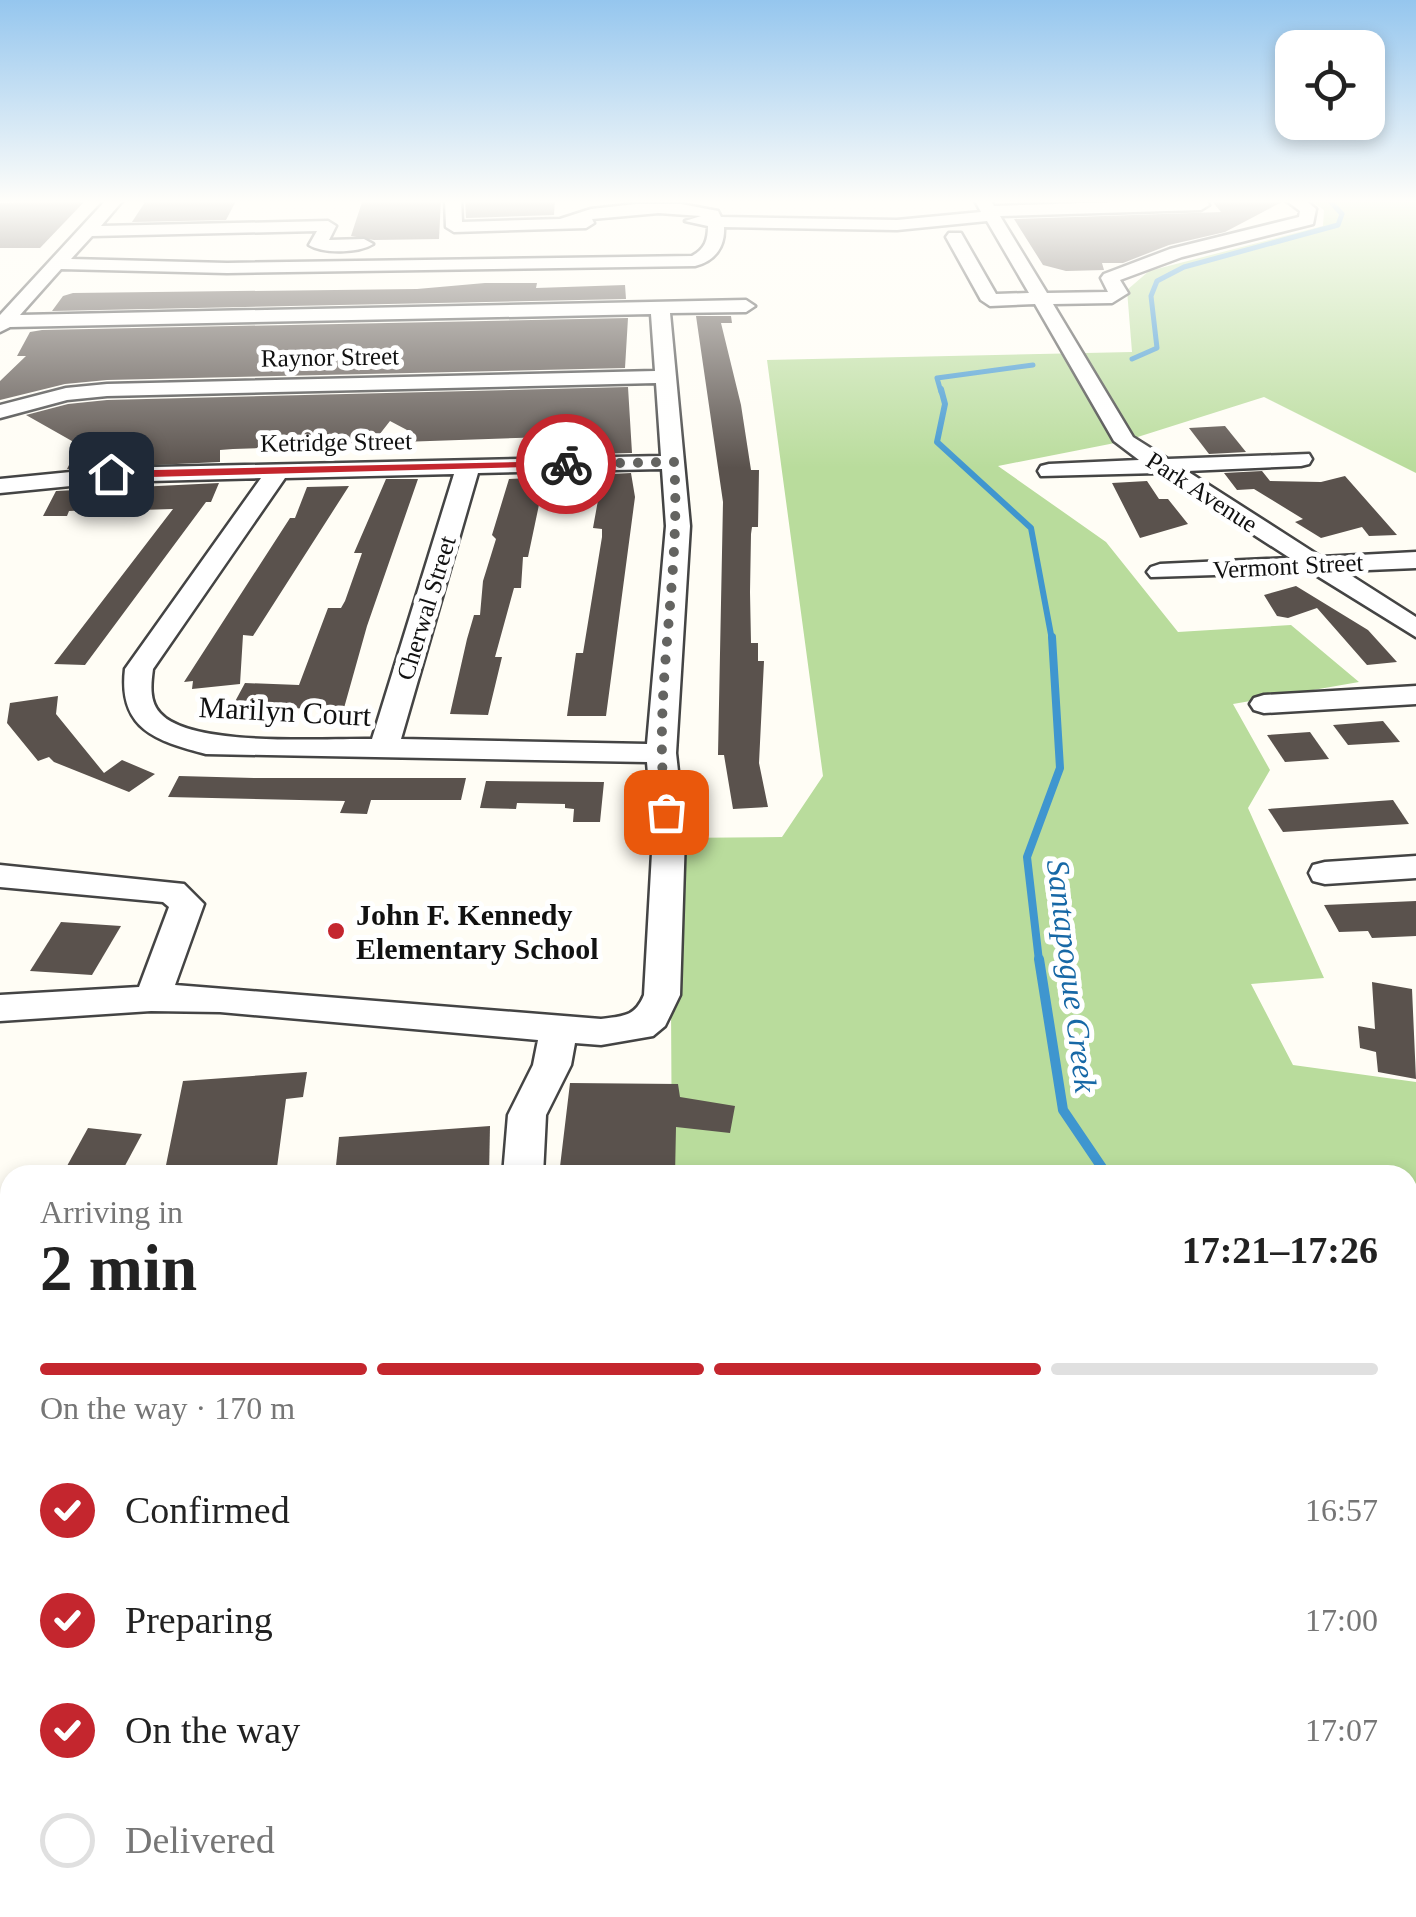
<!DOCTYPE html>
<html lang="en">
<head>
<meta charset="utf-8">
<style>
  :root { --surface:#fff; --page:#f6f6f6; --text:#222; --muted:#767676; --line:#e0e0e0; --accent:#c4262e }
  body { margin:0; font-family:"Times New Roman",serif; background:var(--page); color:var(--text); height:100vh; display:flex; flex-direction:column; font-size:38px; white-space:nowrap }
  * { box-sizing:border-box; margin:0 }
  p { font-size:32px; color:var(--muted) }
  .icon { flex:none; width:55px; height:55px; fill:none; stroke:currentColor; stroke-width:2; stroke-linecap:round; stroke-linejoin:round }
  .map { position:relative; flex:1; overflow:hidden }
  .details { position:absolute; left:0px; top:1165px; width:1418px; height:752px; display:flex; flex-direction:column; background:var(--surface); border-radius:30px 30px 0 0; box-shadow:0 5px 15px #0003 }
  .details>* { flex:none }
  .fabs { position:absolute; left:1275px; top:30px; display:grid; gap:20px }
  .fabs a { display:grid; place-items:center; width:110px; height:110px; border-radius:20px; background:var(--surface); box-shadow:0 5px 15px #0003; font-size:50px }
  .pin { position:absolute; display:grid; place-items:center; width:85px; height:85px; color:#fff; margin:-42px; border-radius:20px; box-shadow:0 5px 15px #0006 }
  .courier { position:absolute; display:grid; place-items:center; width:100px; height:100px; margin:-50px; border:8px solid #c4262e; border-radius:50%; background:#fff; color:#222; box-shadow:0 2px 12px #0007 }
  .headline em { font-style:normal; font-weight:700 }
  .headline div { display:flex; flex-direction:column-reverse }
  .headline { display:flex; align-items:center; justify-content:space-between; height:170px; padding:0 40px }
  h1 { font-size:65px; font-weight:700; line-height:75px }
  .bar { display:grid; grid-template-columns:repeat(4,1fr); gap:15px 10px; align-content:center; height:120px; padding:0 40px }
  .bar i { height:12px; border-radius:8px; background:var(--line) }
  .bar .selected { background:var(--accent) }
  .bar p { grid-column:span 4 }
  ol { padding:0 40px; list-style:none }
  li { display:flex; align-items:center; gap:30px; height:110px }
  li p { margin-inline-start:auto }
  li .icon { padding:10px; border-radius:50%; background:var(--accent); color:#fff; stroke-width:4 }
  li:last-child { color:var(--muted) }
  li i { width:55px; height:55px; border:5px solid var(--line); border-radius:50% }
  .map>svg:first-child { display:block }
  .forest { fill:#b9dc9c }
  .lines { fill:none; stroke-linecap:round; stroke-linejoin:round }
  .stream-far4 { stroke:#3f96cf; stroke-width:5 }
  .stream-far3 { stroke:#3f96cf; stroke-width:6 }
  .stream-far2 { stroke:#3f96cf; stroke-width:8 }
  .stream-far1 { stroke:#3f96cf; stroke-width:10 }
  .stream { stroke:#3f96cf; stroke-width:12 }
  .building { fill:#5a524d }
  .minor-casing { stroke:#444; stroke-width:5 }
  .major-casing { stroke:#222; stroke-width:5 }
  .minor { fill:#fff; fill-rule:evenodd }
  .major { fill:#f9d66b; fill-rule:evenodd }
  .rail { stroke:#c4262e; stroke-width:11 }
  .route { fill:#c4262e }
  .done { stroke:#646461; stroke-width:10; stroke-dasharray:0 18 }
  .poi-dot { fill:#c4262e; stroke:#fff; stroke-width:4 }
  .labels { text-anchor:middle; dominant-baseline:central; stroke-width:10; stroke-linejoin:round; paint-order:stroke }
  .far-street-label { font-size:25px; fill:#111; stroke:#fff }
  .street-label { font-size:30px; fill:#111; stroke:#fff }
  .poi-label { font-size:30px; font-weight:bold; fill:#111; stroke:#fff; text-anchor:start }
  .water-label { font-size:32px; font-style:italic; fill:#1768a6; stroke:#fff }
</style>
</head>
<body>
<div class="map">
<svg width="1416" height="1917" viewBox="0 0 1416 1917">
  <rect width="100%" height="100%" fill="#fffdf5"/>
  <g class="forest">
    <path d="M1308 199 1416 201V473L1264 397 1125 441 998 466 1106 542 1178 632 1291 625 1359 682 1233 704 1270 770 1248 808 1324 978 1251 984 1293 1065 1416 1082V1365L1408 1366V1175H672L670 838 782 837 823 776 767 360 1132 352 1127 290 1149 271 1323 226 1324 210Z"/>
    <path d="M1416 1618V1917H0V1787L10 1786V1908H1408V1619Z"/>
  </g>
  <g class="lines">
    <g class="stream-far4">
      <path d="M1132 359 1157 348 1151 296 1157 281 1184 267 1338 225 1342 214 1328 199"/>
      <path d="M941 392 937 378 1033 365"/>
    </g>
    <path class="stream-far3" d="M941 389 945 404 937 442 1031 528 1052 640"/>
    <path class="stream-far2" d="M1039 961 1027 857 1060 768 1052 637"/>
    <path class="stream-far1" d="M1039 959 1063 1110 1107 1175"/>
    <path class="stream" d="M1408 1714 1416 1728"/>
  </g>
  <g class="building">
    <path d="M147 199H237L226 220 132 222Z"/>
    <path d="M363 199H441L439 239 374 240 351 236Z"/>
    <path d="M465 199H555L554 215 466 218Z"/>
    <path d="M1210 199 1282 202 1225 232 1169 245 1123 263H1102L1104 270 1066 271 1043 265 1014 219 1221 212Z"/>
    <path d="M84 202 40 248H0V203Z"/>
    <path d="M485 283H537L536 288 625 285 626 299 52 311 63 296 73 293 417 289Z"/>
    <path d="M696 316H731L732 323H721L741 405 751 470H759L758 527H752L751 534 750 592 751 643H758V661H764L759 763 768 807 733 809 724 755H718L723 502Z"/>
    <path d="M628 318 625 368 107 380 65 384 0 400V381L26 356H17L30 332 42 330Z"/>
    <path d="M628 387 632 453 545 455 546 437 401 442 407 430 390 421 372 444 233 449 220 450V462L67 469 79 445 26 415 68 404 107 400Z"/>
    <path d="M1225 426 1246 452 1209 454 1189 428Z"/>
    <path d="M1262 471 1270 481 1321 482 1345 476 1397 535 1369 536 1362 527 1321 538 1295 522 1303 519 1254 489 1237 490 1224 473Z"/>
    <path d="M631 473 635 497 606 716H567L576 653H583L602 537V529L593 528 600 489 544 492V481L528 557H523L521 588H514L495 657H502L488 715 450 714 467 639 474 615H480L483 581 496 539 492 535 509 479Z"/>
    <path d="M386 479H418L367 626 344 708 231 709 245 683 299 685 328 608H341L345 601 362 553H354Z"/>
    <path d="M1147 481 1159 499H1168L1188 524 1140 538 1112 483Z"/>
    <path d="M219 483 211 502H206L85 665 54 664 173 509 140 510 143 504 93 506 91 510 69 511 67 516H43L56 491Z"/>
    <path d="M349 486 253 636 243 635 240 684 192 689 193 681 184 682 290 518H295L307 487Z"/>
    <path d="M1296 586 1368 630 1397 662 1367 665 1317 608 1288 618 1277 616 1264 595Z"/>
    <path d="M58 696 56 714 104 773 122 760 155 774 129 792 54 762 49 757 38 761 7 723 10 703Z"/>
    <path d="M1383 721 1400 742 1348 745 1333 725Z"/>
    <path d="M1310 732 1329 759 1285 762 1267 735Z"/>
    <path d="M179 776 254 778H466L461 800H371L367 814 340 813 345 801 168 797Z"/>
    <path d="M486 781 604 782 600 822H573L574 809 565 808V804L517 803 516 809 480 808Z"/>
    <path d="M1393 800 1409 824 1283 832 1268 809Z"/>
    <path d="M1416 901V936L1372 938 1368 931 1339 932 1324 905Z"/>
    <path d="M61 922 121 926 92 975 30 971Z"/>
    <path d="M1372 982 1412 989 1416 1079 1378 1072 1376 1052 1360 1048 1358 1026 1375 1029Z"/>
    <path d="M307 1072 303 1097 286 1099 276 1175H164L183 1081Z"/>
    <path d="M570 1083 678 1084 680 1097 735 1106 730 1133 676 1127 675 1175H559Z"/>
    <path d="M490 1126 489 1175H335L339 1137Z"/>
    <path d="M88 1128 142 1134 120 1175H62Z"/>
  </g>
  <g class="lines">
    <defs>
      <g id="minor">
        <path d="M107 199H124L101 226 328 221 336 226 329 240 364 239 373 244C359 253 323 254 309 245L317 231 92 236 71 259 227 263 692 256C705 249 708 240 708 226L685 221 701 216 659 213 592 219 594 223 586 228 454 232 446 227 445 199H461L462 222 560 219 591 209 636 204H681L718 211 721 217 897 220 981 212 974 199H990L994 206 1205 199 1209 205 1201 210 1000 216 1047 293 1108 292 1101 278 1104 274 1170 249 1299 217 1300 211 1284 199H1304L1316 209 1313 224 1182 257 1120 280 1128 293 1112 303 1053 304 1133 437 1168 459 1309 454 1312 459 1309 464 1301 466 1187 471 1321 557 1416 552V568L1344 571 1416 617V637L1311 572 1151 577 1147 572 1151 567 1160 564 1290 558 1158 473 1041 476 1038 471 1041 466 1049 464 1139 460 1114 441 1035 304 990 306 981 300 946 237 949 233H961L996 294 1029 293 987 221 897 230 724 227C725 247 715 261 695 266L227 273 61 269 20 315 746 300 755 306 746 312 670 313 690 526 676 753 685 835 680 995 665 1026 653 1036 601 1045 575 1043 571 1065 546 1115 543 1175H503L508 1115 533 1065 538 1040 220 1012 151 1011 0 1021V995L139 987 169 907 163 902 0 887V865L184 884 204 904 175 985 601 1019C623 1016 635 1017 644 995L653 835 647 762 206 754C156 741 118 729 125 669L261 478 111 482 0 493V479L111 468 661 456 656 383 107 396 67 400 0 418V405L66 388 107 384 655 371 651 314 10 327 0 332V315ZM662 469 666 526 647 744 401 739 478 473ZM454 474 372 739C324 738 191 748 160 713 149 701 151 684 153 669L285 478Z"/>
        <path d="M1416 686V704L1264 713 1254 710 1250 704 1254 698 1264 695Z"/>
        <path d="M1416 856V878L1325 884 1313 881 1309 873 1313 865 1325 862Z"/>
      </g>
      <g id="major">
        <path d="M1416 1379V1433L1408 1434V1380Z"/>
        <path d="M10 1521V1585L0 1586V1522Z"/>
      </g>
    </defs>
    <use href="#minor" class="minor-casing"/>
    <use href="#major" class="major-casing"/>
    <use href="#minor" class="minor"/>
    <use href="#major" class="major"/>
    <g class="rail">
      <path d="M1408 1523 1416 1522"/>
      <path d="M1408 1553 1416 1552"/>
      <path d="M0 1657 10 1656"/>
      <path d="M0 1689 10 1688"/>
    </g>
  </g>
  <linearGradient id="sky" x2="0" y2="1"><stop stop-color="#95c6ee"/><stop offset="0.43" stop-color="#fffefa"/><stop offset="1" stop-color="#fffefa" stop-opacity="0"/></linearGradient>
  <rect width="1416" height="468" fill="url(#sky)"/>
  <path class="route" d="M566 461 570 466 111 478 105 474 111 471Z"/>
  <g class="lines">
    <path class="done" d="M566 464 674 462C682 578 651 695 666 812"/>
  </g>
  <circle class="poi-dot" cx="336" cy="931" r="10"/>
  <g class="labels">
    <g class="far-street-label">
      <text transform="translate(330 357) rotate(-1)">Raynor Street</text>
      <text transform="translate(336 442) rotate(-1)">Ketridge Street</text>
      <text transform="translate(1202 492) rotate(33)">Park Avenue</text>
      <text transform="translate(1288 566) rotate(-3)">Vermont Street</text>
      <text transform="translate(426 608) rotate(-73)">Cherwal Street</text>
    </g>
    <g class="street-label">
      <text transform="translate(285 711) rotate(3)">Marilyn Court</text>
    </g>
    <g class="poi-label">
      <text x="356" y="914">John F. Kennedy<tspan x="356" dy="34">Elementary School</tspan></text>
    </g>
    <g class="water-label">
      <text transform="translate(1072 976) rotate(83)">Santapogue Creek</text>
    </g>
  </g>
</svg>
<div class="fabs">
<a><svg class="icon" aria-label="locate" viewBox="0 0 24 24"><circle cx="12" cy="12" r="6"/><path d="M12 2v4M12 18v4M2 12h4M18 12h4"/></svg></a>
</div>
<div class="pin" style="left:666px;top:812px;background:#ea580c"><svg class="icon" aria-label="bag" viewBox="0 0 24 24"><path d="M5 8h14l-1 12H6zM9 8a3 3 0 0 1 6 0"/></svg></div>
<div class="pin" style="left:111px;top:474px;background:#1f2937"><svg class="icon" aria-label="home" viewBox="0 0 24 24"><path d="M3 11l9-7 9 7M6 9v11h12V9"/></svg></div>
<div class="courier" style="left:566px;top:464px"><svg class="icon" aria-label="bike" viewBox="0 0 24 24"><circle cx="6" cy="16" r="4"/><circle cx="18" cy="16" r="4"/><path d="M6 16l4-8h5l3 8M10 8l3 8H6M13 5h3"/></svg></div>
<section class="details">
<div class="headline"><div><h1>2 min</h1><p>Arriving in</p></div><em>17:21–17:26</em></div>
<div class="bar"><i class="selected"></i><i class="selected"></i><i class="selected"></i><i></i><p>On the way · 170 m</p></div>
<ol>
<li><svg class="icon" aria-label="check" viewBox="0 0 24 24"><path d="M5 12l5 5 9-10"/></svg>Confirmed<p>16:57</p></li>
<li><svg class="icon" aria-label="check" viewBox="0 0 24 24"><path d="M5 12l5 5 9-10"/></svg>Preparing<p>17:00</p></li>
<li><svg class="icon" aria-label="check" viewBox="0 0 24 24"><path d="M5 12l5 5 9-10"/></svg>On the way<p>17:07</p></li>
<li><i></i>Delivered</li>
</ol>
</section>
</div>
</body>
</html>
